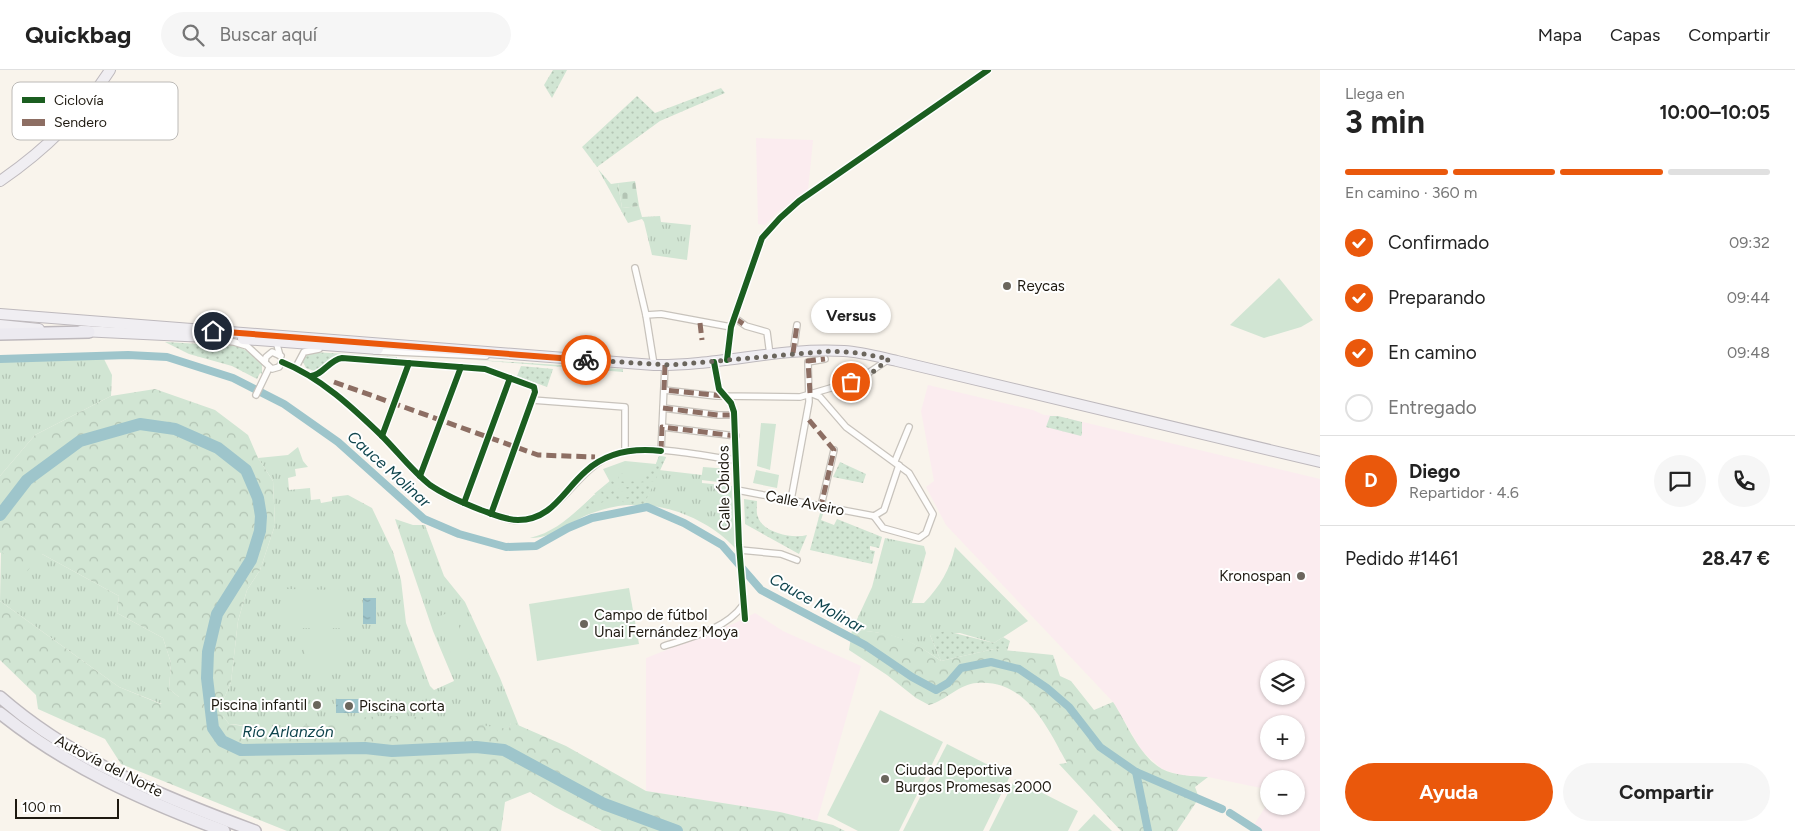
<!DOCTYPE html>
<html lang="es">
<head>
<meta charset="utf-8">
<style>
  :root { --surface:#fff; --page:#f6f6f6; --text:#222; --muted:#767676; --line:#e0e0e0; --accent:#ea580c }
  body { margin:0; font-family:Figtree,sans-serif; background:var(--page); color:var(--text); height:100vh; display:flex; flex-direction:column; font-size:19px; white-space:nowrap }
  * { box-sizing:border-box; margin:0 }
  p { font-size:16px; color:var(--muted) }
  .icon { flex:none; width:28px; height:28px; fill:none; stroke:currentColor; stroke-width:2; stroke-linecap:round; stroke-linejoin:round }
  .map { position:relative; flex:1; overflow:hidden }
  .details { display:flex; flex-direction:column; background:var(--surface); width:475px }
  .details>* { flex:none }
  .buttons { position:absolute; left:1260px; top:590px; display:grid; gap:10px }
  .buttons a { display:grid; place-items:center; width:45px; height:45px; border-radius:50%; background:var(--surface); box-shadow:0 1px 4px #0004; font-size:25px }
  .scale { position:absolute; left:15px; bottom:12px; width:104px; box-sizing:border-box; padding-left:5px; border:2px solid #1e1910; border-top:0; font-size:14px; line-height:18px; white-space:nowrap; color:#1e1910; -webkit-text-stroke:4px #fff; paint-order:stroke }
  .pin { position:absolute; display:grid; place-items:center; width:42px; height:42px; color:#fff; margin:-21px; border:2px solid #fff; border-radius:50%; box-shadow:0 1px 5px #0007 }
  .courier { position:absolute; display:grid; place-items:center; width:50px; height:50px; margin:-25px; border:4px solid #ea580c; border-radius:50%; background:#fff; color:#222; box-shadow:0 1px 6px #0007 }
  .bubble { position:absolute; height:35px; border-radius:18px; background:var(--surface); box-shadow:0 1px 4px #0004; font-size:16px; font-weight:700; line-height:35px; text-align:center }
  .summary em { font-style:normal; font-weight:700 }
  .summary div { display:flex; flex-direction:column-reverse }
  .summary { display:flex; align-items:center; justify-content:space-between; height:85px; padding:0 25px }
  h1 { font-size:32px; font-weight:700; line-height:38px }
  .bar { display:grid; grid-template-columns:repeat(4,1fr); gap:8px 5px; align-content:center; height:60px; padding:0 25px }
  .bar i { height:6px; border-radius:4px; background:var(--line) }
  .bar .current { background:var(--accent) }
  .bar p { grid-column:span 4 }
  .line { display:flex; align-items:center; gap:12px; padding:0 25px; border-top:1px solid var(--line) }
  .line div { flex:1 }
  .round { display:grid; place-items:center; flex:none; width:52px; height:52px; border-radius:26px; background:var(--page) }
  ol { padding:0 25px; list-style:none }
  li { display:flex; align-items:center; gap:15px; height:55px }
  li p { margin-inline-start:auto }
  li .icon { padding:5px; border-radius:50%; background:var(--accent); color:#fff; stroke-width:4 }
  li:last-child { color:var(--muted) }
  li i { width:28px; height:28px; border:2px solid var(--line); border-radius:50% }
  .cta { display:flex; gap:10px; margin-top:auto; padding:10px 25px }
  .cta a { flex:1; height:58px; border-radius:30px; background:var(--accent); color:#fff; font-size:20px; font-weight:700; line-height:58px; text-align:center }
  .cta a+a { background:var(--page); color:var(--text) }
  header { display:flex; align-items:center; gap:30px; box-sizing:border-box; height:70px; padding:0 25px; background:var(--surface); border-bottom:1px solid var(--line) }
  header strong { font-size:24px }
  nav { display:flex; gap:28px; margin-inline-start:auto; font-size:18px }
  .search { width:350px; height:45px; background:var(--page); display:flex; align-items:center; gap:12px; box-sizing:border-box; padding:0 18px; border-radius:28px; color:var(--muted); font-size:19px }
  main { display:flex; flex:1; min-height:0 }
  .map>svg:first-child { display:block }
  .industrial { fill:#fbecef; fill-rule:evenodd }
  .grass { fill:url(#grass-tufts) }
  .forest { fill:url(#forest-crowns) }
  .cemetery { fill:url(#cemetery-stones) }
  .park { fill:#d1e5d3 }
  .garden { fill:url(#garden-dots) }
  .water { fill:url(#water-ripples) }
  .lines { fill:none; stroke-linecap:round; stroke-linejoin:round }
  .canal { stroke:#9ec5cb; stroke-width:8 }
  .river { stroke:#9ec5cb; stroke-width:12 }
  .minor-casing { stroke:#c8c3bc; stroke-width:8 }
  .trunk-casing { stroke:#beb9bd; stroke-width:12 }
  .motorway-casing { stroke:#beb9bd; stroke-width:14 }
  .minor { stroke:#fefdfc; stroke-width:5.5 }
  .trunk { stroke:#f0eef2; stroke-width:10 }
  .motorway { stroke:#eceaf0; stroke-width:11 }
  .quiet { stroke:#8d6e63; stroke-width:5; stroke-dasharray:10 5; stroke-linecap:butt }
  .cycleway-casing { stroke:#fff; stroke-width:9 }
  .cycleway { stroke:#1b5e20; stroke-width:6 }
  .done { stroke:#6b665d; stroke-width:5; stroke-dasharray:0 9 }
  .route { stroke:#ea580c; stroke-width:6 }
  .poi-dot { fill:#6b665d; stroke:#fff; stroke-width:2 }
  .labels { text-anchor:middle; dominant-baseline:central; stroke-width:4; stroke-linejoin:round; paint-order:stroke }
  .poi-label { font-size:15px; fill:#1e1910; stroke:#fff; text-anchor:start }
  .street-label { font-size:15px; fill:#1e1910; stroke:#fff }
  .water-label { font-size:16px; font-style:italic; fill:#0f444d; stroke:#fff }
  .key { fill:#fff; stroke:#bcbab7; stroke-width:1 }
  .key-label { font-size:14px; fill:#1e1910 }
</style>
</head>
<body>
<header>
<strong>Quickbag</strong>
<div class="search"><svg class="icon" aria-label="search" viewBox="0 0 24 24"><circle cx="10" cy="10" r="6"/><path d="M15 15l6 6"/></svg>Buscar aquí</div>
<nav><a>Mapa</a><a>Capas</a><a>Compartir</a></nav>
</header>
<main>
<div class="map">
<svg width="1320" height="761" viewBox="0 0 1320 761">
  <defs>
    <pattern id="grass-tufts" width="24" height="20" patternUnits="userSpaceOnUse" patternTransform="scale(1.25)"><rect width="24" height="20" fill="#d1e5d3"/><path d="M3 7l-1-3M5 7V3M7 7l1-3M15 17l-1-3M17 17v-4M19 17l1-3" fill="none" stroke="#b3c4b4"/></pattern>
    <pattern id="forest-crowns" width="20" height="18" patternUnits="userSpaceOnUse" patternTransform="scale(1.25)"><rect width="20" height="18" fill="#d1e5d3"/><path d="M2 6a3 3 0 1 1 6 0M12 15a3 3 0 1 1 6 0" fill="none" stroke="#b3c4b4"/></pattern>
    <pattern id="cemetery-stones" width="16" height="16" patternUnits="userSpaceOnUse" patternTransform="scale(1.25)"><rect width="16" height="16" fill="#d1e5d3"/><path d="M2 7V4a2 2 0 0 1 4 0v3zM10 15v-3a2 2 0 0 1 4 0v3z" fill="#b3c4b4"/></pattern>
    <pattern id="garden-dots" width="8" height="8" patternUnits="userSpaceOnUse" patternTransform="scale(1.25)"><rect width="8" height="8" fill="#d1e5d3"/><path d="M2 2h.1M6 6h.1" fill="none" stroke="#b3c4b4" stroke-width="1.8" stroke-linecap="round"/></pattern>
    <pattern id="water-ripples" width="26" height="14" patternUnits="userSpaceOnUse" patternTransform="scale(1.25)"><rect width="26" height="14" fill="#9ec5cb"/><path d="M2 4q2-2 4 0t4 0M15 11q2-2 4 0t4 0" fill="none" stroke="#88a9ad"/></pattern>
  </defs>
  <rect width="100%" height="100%" fill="#f9f4ec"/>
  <g class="industrial">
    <path d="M756 68 813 70 808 120 778 142 765 155 758 154Z"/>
    <path d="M928 315 1033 340 1044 345 1058 346 1320 409V761H1263L1254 755 1269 731V736H1296V709H1269V722L1261 718 1208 707 1179 705 1162 699 1142 681 1113 632 946 455 926 417 934 411 921 341ZM1269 599H1296V626H1269ZM1269 654H1296V681H1269Z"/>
    <path d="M755 543 783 561 861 596 817 751 780 742 646 721V588L733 554Z"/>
  </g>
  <g class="grass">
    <path d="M598 99 611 114 618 113 622 138 639 136 642 147 660 146 661 152 691 155 687 190 652 185 644 152 642 149 628 153Z"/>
    <path d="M102 285 112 305 111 326 35 365 0 406V289Z"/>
    <path d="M298 377 303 391 308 397 295 399 296 406 288 408 289 420 310 418 311 430 320 429 321 433 332 431V427L348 425 372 438 393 482 401 510 406 553 430 616 434 620 454 611 433 561 395 449 413 455H425L444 506 465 532 500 608 519 656 511 653 509 659 324 654 274 658 229 654 223 646V631L231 612 238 551 247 520 260 500 275 455 273 411 258 388 288 385Z"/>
    <path d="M659 400 702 405V413L732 416 735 478C713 454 677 437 644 435Z"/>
    <path d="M885 468 924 476 926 483 912 533H924C940 516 950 500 955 477L1028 551 994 573 960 563 930 565 941 591C911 569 889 562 852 560L872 517Z"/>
    <path d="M1 481 42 484 119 526 117 543 163 568 171 593 169 619 179 627 180 634H162L119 617 0 531Z"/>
  </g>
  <g class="forest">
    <path d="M155 319 215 340 248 365 258 388 273 411 275 455 260 500 247 520 238 551 231 612 223 631V646L229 654C282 662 317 652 369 647 415 643 463 653 509 659L511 652 566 676 646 721 780 742 833 755 845 761H602L555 737 530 722 505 732 501 761H287L121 694 105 669 38 639 36 625 0 590V531L119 617 161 634H179V627L169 619 171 593 163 568 117 543 119 526 42 484 22 507 2 482 0 483V406L35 365 111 326Z"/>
    <path d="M852 560C892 562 909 568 941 591L994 579 1053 585 1060 606 1071 611 1094 640 1113 632C1127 653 1138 685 1162 699 1175 706 1193 706 1208 707L1195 717 1199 728 1177 761H1121L1059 694 1067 693C1047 657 1026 609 977 613 959 614 947 630 929 635L916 628 887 605 849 580Z"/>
  </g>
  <path class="cemetery" d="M635 111 639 136 622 138 618 113Z"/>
  <g class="park">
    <path d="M1279 208 1313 250 1301 257 1264 268 1230 255Z"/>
    <path d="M761 353 776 354 770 400 757 396Z"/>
    <path d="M659 386 666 387 644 435C626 433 604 438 587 445 569 453 551 469 530 468 564 460 583 432 610 412L603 399 625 391 656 394Z"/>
    <path d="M703 397 729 399 727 413 701 410Z"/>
    <path d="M756 400 779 405 777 418 753 413Z"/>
    <path d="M629 518 639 574 537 591 529 534Z"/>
    <path d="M286 519 346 520V558H286Z"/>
    <path d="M453 541 471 588 455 594 437 547Z"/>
    <rect x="305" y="562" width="39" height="39"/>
    <path d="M237 623H255V652H236Z"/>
    <path d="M880 640 943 672 899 761H858L827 745Z"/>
    <path d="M947 674 1010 706 983 761H903Z"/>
    <path d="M1015 709 1078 741 1068 761H989Z"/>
    <path d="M1094 744 1112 761H1078Z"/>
  </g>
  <g class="garden">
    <path d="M553 0H567L552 28 544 15Z"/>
    <path d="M721 18 725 23 660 51 597 97 582 77 637 26 655 43Z"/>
    <path d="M165 272 238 276 247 281 262 294V304L260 303 257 309 232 296 189 284Z"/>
    <path d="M313 282 397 287V290L341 285 334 287 317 302 306 298 303 292 305 285Z"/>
    <path d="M464 289 623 299V302Z"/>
    <path d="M521 296 553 299 547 317 517 306Z"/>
    <path d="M1050 346H1058L1082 352V364L1081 366 1046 357Z"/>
    <path d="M659 386 666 387 655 411 627 414 618 412 619 404 622 403 625 410 642 409 652 394H656Z"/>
    <path d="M840 392 866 404 863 413 833 407Z"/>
    <path d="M611 410 616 414 614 424H610L614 418 613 414 608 415 602 421 610 429 573 445 594 425V432H601V425L594 424Z"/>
    <path d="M653 414 644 435H629L614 427 616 423 621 428 629 427V420L617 422 620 416 628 417Z"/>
    <path d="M744 429 757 431C757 436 756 443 758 447 763 463 793 469 807 465L799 484 745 454Z"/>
    <path d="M820 443 823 444 821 450 834 455 837 449 882 467 879 478 870 476V480L875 481 872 494 810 480Z"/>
    <path d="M946 561 994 573 1003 567 1010 571 1007 581 994 579 941 591 930 565Z"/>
  </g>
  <g class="water">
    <rect x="363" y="528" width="13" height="26"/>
    <rect x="336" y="629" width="26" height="14"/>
  </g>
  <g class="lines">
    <g class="canal">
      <path d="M0 289 128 285 167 287 233 308 284 334 338 372 424 449 459 464 506 477 536 476 568 458 592 448 647 437 684 453 722 475 761 520 865 575 912 607 936 620 948 613 961 598 991 592 1019 599 1047 618 1069 637 1100 677 1136 702 1222 739"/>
      <path d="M1136 702 1148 761"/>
      <path d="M1230 743 1258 761"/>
    </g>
    <path class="river" d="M0 445 27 410 80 371 140 354 175 359 218 378 246 400 258 428 261 446 260 461 251 490 217 544 208 582 207 608 213 658 222 671 241 680 365 678 392 681 476 677 504 680 604 734 677 761"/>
    <defs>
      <g id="minor">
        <path d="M635 198 646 245 654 295"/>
        <path d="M646 245 661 244 731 257"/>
        <path d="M735 248 746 256 767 262 770 285"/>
        <path d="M203 269 234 272 247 276 272 299 279 297 282 292"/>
        <path d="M276 271 280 286"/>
        <path d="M375 281 486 286"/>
        <path d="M793 283 797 255"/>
        <path d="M727 290 731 257 762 168 780 148 799 131 988 0"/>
        <path d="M265 292 266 287 272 282 281 286"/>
        <path d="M282 292C320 307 355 339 384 368 399 383 412 401 429 414 444 426 462 433 479 439 490 443 501 448 512 450 560 455 572 398 616 384 650 373 700 386 736 390"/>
        <path d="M714 292 719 319 731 333 734 342 739 475 745 549"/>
        <path d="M296 297 304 282 319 279"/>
        <path d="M311 306C323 305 329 290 342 288L485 299 534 317 535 322 491 444"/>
        <path d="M664 320 716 326 800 327 858 310 889 289"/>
        <path d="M810 323 820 327 846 357 909 403 933 444 926 463 919 468 883 458 874 446"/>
        <path d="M256 325 269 298"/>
        <path d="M532 330 625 337V381"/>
        <path d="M663 338 718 345H734"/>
        <path d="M662 357 736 366"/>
        <path d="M382 366 409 293"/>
        <path d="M661 381 665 295"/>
        <path d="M895 391 909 357"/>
        <path d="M420 406 461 297"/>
        <path d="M737 420 874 446"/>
        <path d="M791 430 809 332 808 292 825 289"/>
        <path d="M464 433 510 308"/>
        <path d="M821 436 834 380"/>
        <path d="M874 446 884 440 899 395"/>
        <path d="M740 480 781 484 797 490"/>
        <path d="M664 576C692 567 726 559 743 535"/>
      </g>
      <g id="trunk">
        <path d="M0 111C44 81 82 44 110 0"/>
        <path d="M0 244 654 295C718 296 781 277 844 281 862 282 879 287 897 291L1320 392"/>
        <path d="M0 255 39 259"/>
        <path d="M81 261 206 267"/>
        <path d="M243 269 378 279"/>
      </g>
      <g id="motorway">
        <path d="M0 264 89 262"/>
        <path d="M0 627C73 691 165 728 255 761"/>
        <path d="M0 643C67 697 144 731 224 761"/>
      </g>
    </defs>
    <use href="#minor" class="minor-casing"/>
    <use href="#trunk" class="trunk-casing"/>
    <use href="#motorway" class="motorway-casing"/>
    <use href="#minor" class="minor"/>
    <use href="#trunk" class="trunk"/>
    <use href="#motorway" class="motorway"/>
    <g class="quiet">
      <path d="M735 248 746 256"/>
      <path d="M700 253 702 270"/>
      <path d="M793 283 797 255"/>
      <path d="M665 295 664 320 724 326"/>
      <path d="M334 312 538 385 595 387"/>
      <path d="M810 323 808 291 825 289"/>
      <path d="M663 338 718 345H734"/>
      <path d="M809 350 834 380 821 436"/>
      <path d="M661 381 662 357 736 366"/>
    </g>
    <defs>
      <g id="cycleway">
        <path d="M727 290 731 257 762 168 780 148 799 131 988 0"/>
        <path d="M282 292C320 307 353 338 382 366 398 382 412 401 430 415 446 426 463 433 481 440 493 444 505 450 518 450 552 450 563 421 586 401 607 382 634 378 661 381"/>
        <path d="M714 292 719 319 731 333 734 342 739 475 745 549"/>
        <path d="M311 306C323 305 329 290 342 288L485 299 534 317 535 322 491 444"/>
        <path d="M382 366 409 293"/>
        <path d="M420 406 461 297"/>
        <path d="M464 433 510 308"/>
      </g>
    </defs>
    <use href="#cycleway" class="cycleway-casing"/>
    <use href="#cycleway" class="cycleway"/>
  </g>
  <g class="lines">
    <path class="done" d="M586 290 671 295 830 281 859 283 889 289 870 304 851 312"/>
    <path class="route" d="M213 261 586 290"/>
  </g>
  <g class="poi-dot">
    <circle cx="1007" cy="216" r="5"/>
    <circle cx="1301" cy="506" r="5"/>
    <circle cx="584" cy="554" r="5"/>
    <circle cx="317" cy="635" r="5"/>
    <circle cx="349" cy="636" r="5"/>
    <circle cx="885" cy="709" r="5"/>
  </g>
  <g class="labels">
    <g class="poi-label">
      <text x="1017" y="216">Reycas</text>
      <text x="1291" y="506" text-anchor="end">Kronospan</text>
      <text x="594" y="545">Campo de fútbol<tspan x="594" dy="17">Unai Fernández Moya</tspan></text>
      <text x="307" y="635" text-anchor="end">Piscina infantil</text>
      <text x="359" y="636">Piscina corta</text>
      <text x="895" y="700">Ciudad Deportiva<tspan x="895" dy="17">Burgos Promesas 2000</tspan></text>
    </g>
    <g class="street-label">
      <text transform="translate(724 418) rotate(-91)">Calle Óbidos</text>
      <text transform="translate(805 433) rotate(11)">Calle Aveiro</text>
      <text transform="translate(109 696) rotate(27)">Autovía del Norte</text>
    </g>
    <g class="water-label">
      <text transform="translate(389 399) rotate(42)">Cauce Molinar</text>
      <text transform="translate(817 533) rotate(29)">Cauce Molinar</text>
      <text x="288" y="661">Río Arlanzón</text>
    </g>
  </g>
  <rect x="12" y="12" width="166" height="58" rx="8" class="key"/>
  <rect x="22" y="27" width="23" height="6" fill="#1b5e20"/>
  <rect x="22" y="49" width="23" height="7" fill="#8d6e63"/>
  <g class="key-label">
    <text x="54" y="35">Ciclovía</text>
    <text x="54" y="57">Sendero</text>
  </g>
</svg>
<div class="buttons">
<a><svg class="icon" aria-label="layers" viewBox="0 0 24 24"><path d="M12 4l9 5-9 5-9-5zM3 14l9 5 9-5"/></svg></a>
<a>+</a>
<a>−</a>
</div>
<div class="scale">100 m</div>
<div class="pin" style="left:851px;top:312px;background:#ea580c"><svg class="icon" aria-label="bag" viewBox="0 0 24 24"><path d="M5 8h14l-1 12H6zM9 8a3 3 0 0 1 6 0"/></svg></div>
<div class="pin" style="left:213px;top:261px;background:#1f2937"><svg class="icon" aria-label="home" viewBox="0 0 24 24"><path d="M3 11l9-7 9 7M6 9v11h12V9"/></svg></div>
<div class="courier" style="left:586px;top:290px"><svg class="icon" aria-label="bike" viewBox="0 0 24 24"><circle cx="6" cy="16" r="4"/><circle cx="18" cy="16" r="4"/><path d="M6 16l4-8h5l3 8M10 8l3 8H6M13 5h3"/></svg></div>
<div class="bubble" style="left:811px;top:228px;width:80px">Versus</div>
</div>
<section class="details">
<div class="summary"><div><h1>3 min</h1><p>Llega en</p></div><em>10:00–10:05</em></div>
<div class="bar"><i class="current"></i><i class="current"></i><i class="current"></i><i></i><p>En camino · 360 m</p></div>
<ol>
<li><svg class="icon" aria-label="check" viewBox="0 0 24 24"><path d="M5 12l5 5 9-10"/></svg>Confirmado<p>09:32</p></li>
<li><svg class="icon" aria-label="check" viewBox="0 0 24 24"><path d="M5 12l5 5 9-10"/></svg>Preparando<p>09:44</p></li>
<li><svg class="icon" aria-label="check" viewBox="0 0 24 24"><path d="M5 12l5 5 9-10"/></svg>En camino<p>09:48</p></li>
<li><i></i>Entregado</li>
</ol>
<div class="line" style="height:90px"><b class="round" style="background:var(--accent);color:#fff">D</b><div><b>Diego</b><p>Repartidor · 4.6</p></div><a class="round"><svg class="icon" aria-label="chat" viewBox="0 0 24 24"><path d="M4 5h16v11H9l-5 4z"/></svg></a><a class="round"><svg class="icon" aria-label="phone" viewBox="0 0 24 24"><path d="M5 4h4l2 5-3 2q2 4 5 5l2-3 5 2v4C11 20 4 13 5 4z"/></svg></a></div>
<div class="line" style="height:65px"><div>Pedido #1461</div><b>28.47 €</b></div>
<div class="cta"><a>Ayuda</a><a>Compartir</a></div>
</section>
</main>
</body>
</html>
